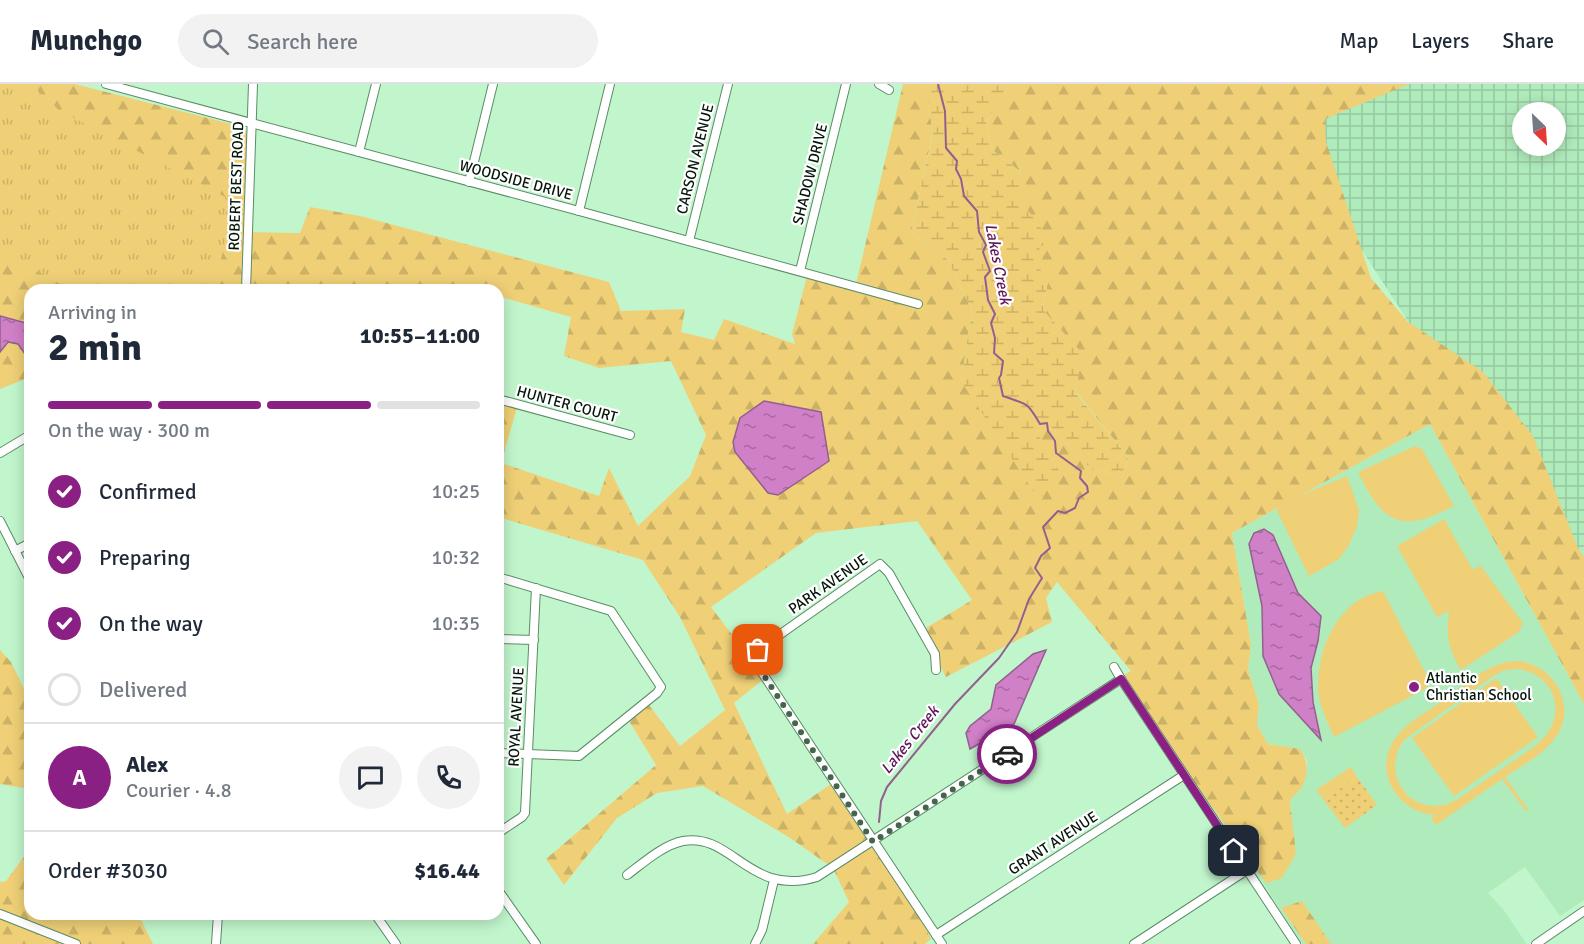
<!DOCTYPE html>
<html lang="en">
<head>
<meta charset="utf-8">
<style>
  :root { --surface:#fff; --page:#f2f2f3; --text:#1f2937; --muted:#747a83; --line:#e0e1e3; --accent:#8b2084 }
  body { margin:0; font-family:Signika,sans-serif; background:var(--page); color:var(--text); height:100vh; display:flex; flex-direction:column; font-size:22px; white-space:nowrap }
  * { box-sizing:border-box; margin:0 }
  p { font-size:20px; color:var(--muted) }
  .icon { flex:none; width:33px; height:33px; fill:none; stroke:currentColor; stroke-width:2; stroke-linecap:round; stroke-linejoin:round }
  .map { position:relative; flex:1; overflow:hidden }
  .drawer { position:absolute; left:24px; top:200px; width:480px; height:636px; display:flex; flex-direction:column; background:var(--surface); border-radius:18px; box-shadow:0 3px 15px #0003 }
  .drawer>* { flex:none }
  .needle { width:39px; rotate:155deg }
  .tools { position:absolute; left:1512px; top:18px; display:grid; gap:12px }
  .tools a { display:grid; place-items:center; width:54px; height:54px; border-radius:50%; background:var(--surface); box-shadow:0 3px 15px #0003; font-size:30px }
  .pin { position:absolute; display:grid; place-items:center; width:51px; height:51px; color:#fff; margin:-26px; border-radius:12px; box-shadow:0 3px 9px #0006 }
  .courier { position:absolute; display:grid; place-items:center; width:60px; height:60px; margin:-30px; border:4px solid #8b2084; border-radius:50%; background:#fff; color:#222; box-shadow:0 2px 8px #0007 }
  .overview em { font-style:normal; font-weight:700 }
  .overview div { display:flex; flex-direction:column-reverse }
  .overview { display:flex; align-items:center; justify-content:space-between; height:102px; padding:0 24px }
  h1 { font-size:39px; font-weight:700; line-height:45px }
  .bar { display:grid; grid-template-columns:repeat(4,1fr); gap:9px 6px; align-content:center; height:72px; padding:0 24px }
  .bar i { height:8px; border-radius:4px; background:var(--line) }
  .bar .active { background:var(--accent) }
  .bar p { grid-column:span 4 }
  .line { display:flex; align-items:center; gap:15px; padding:0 24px; border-top:2px solid var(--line) }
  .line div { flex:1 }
  .round { display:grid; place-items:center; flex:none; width:63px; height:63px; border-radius:32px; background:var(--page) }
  ol { padding:0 24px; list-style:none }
  li { display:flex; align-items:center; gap:18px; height:66px }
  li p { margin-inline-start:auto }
  li .icon { padding:6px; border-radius:50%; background:var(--accent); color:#fff; stroke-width:4 }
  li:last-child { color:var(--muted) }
  li i { width:33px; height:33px; border:3px solid var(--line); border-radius:50% }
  header { display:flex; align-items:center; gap:36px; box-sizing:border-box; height:84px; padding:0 30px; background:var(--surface); border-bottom:2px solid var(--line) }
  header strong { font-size:28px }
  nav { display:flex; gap:33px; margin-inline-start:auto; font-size:21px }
  .search { width:420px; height:54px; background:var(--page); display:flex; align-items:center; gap:15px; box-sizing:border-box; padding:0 21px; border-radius:33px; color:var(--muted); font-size:22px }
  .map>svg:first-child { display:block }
  .built { fill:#b0ebbc }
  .industrial { fill:url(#industrial-grid); fill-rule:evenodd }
  .grass { fill:url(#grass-tufts) }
  .forest { fill:url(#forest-firs) }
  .wetland { fill:url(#wetland-marsh) }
  .park { fill:url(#park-dots) }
  .garden { fill:#efd077; fill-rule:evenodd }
  .water { fill:url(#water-ripples); stroke:#93608e; stroke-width:1.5 }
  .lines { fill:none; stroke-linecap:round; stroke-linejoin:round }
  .stream { stroke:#93608e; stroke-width:2 }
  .minor-casing { stroke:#5b8c67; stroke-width:10 }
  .minor { stroke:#fff; stroke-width:8 }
  .done { stroke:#46654d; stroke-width:6; stroke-dasharray:0 10.8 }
  .route { stroke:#8b2084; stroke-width:8 }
  .poi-dot { fill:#8b2084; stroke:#fff; stroke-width:2 }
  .labels { text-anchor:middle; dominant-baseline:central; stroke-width:4.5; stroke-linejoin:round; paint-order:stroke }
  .street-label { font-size:15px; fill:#041709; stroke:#fff }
  .poi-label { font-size:15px; fill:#041709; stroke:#fff; text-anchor:start }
  .water-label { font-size:16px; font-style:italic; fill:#60185b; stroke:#fff }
</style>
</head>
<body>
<header>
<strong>Munchgo</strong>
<div class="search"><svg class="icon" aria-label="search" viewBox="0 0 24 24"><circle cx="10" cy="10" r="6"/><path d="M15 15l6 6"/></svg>Search here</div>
<nav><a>Map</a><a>Layers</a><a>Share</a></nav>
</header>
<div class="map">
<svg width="1584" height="860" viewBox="0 0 1584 860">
  <defs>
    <pattern id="industrial-grid" width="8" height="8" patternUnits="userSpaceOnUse" patternTransform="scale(1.5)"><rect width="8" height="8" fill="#b0ebbc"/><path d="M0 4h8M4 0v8" fill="none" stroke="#96c9a0"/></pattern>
    <pattern id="grass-tufts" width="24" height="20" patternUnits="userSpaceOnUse" patternTransform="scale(1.5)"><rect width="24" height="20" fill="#efd077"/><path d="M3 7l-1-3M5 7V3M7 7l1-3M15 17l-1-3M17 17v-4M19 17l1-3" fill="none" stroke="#cbb266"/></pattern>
    <pattern id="forest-firs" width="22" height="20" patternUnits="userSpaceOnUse" patternTransform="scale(1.5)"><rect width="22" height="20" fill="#efd077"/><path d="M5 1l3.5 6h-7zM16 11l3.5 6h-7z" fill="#cbb266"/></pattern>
    <pattern id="wetland-marsh" width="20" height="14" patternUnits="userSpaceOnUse" patternTransform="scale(1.5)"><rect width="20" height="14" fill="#efd077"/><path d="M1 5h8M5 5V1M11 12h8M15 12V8" fill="none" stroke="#cbb266"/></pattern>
    <pattern id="park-dots" width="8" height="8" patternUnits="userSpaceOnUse" patternTransform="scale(1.5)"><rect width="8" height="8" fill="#efd077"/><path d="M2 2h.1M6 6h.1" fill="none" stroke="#cbb266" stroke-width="1.8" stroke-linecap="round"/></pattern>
    <pattern id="water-ripples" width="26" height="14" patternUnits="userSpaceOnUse" patternTransform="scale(1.5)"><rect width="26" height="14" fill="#d080c7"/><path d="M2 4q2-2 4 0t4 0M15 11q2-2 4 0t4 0" fill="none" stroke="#a768a0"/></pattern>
  </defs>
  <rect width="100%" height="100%" fill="#c1f6cc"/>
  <path class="built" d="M1430 340 1584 620V816L1560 832 1525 783 1488 809 1503 825 1526 859 1525 860H1302L1226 741 1305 694 1307 685V676L1300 665 1268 660 1257 641 1259 620 1248 586 1251 561 1232 449Z"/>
  <path class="industrial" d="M1254 0H1584V508ZM1522 28H1556V62H1522Z"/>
  <path class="grass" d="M0 0H67L247 50 241 205 30 206 0 294Z"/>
  <g class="forest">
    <path d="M31 0H75L243 43 247 50 244 148 300 149 310 123 360 132 609 198 621 227 685 225 681 248 714 256 724 235 795 260 792 250 808 188 856 200 903 0H925L933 48 911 148 948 176 972 227 961 297 1059 387 1037 350 1051 343 1091 385 1123 393 1128 373 1076 308 1081 269 1043 226 1048 197 1031 173 1048 154 1018 114 1021 88 991 65 986 39 1009 0H1409L1325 35 1326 58 1371 194 1407 237 1483 288 1533 352 1578 464 1584 473V620L1430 340 1232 449 1251 561 1248 586 1259 620 1257 641 1268 660 1300 665C1309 676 1309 695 1299 707 1295 711 1292 712 1290 718L1296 770 1282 794 1266 799 1120 593 1131 587 1057 498 1046 514 1052 538 946 593 921 547 972 516 917 437 816 449 711 523 765 594 734 619 787 730 834 698 913 818 931 855 925 860H813L849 818 833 784 790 754 703 702 657 709 617 734 564 801 546 775 656 681 626 632 646 617 680 662 725 626 680 533 643 476 498 433V315L518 320 501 379 599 412 609 384 638 442 690 392 706 351 671 277 599 284 564 272 571 233 498 212V206L213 205 231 137 225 113 59 26Z"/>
    <path d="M0 166 69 205 30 206V293L0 305Z"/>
    <path d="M0 566 11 578 30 617V830H138L153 860H0V798L6 797 26 770 24 704 0 700Z"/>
    <path d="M1302 817 1331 860H1306L1281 824Z"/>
  </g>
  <path class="wetland" d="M925 0H1009L986 39 991 65 1021 88 1019 114 1049 155 1032 173 1048 197 1043 226 1082 269 1076 309 1128 373 1123 393 1091 385 1051 343 1038 350 1059 387 1039 416 961 297 972 227 948 176 911 148 933 49Z"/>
  <path class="park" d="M1357 693 1377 721 1345 744 1325 718V715Z"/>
  <g class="garden">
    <path d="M1415 362 1422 365 1454 422C1401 450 1383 440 1358 388Z"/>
    <path d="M1347 392 1359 426 1357 443 1349 461 1339 475 1309 492 1277 427 1279 420Z"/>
    <path d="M1444 435 1473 486 1480 481 1523 539 1519 548 1461 586C1448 564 1446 552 1449 527L1437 533 1397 462Z"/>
    <path d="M1383 507 1429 596 1427 604 1334 653C1328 640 1322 627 1319 613 1313 571 1337 514 1383 507Z"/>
    <path d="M1519 577C1557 582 1579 626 1553 657 1541 672 1521 682 1505 693L1528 725 1526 727 1502 695 1436 741 1431 734 1435 731C1396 728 1371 685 1397 652 1408 637 1428 628 1442 617L1435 603 1438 602 1445 615C1467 600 1491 576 1519 577ZM1518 585C1560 592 1568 637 1535 662L1458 715 1445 721 1431 722 1419 719 1409 713 1401 703 1396 692 1395 679 1398 666 1404 656 1493 592 1505 586Z"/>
    <path d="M1496 594 1538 653 1454 712 1412 654Z"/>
    <path d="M1351 683 1357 693 1325 715V718L1316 706Z"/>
  </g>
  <g class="water">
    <path d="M0 232 30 240V277L18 260 8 258 0 268Z"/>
    <path d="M764 317 821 328 829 377 778 411 768 409 735 368 733 358 740 334Z"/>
    <path d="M1264 445 1273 451 1298 509 1321 532 1318 557 1311 584 1313 618 1321 656 1279 610 1263 572 1262 522 1249 460 1254 449Z"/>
    <path d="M1046 566 1014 640 970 665 966 649 970 642 991 625 996 601 1033 570Z"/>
  </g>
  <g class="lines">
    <path class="stream" d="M879 738 881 717 887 703 955 620 999 574 1017 548 1029 515 1042 494 1035 484 1041 472 1050 464 1043 443 1058 427 1065 429 1075 424 1079 414 1088 408 1087 402 1080 394 1081 387 1056 369 1055 357 1048 347 1047 339 1040 340C1026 316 1027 321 1003 312L999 294 1001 291 1003 277 994 269 995 254 991 239 995 230 988 216 985 193 990 187 983 168 986 161 979 148 977 127 964 112 961 95 956 85 957 77 946 64 945 27 938 0"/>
    <defs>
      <g id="minor">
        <path d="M106 0 579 127 918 220"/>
        <path d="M879 0 889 6"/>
        <path d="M359 68 376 0"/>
        <path d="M469 98 493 0"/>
        <path d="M579 127 610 0"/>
        <path d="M689 157 728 0"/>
        <path d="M800 187 846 0"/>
        <path d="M246 206 253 0"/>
        <path d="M498 315 630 351"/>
        <path d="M0 369 30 351"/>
        <path d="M0 437 30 496"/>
        <path d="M15 467 30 459"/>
        <path d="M498 493 611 527 661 603 657 609 579 672 498 669"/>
        <path d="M498 555 534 556"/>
        <path d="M1114 583 1121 595"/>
        <path d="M936 586 935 570 889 489 880 480 758 566 754 572 755 578 942 860"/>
        <path d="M498 749 522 733 525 729 536 504"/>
        <path d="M627 791C643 779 663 761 683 757 732 748 750 814 817 793L1121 595 1296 860"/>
        <path d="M498 806 536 860"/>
        <path d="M0 830 76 860"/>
        <path d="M375 830 396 860"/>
        <path d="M936 851 1184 691"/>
        <path d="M216 860 218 830"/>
        <path d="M755 860 762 846 774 796"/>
        <path d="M1134 860 1247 786"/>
        <path d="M1536 860 1584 827"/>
      </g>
    </defs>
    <use href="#minor" class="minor-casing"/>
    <use href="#minor" class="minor"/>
  </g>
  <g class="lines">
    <path class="done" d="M758 566 754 572 755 578 873 758 1007 670"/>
    <path class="route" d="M1007 670 1121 595 1234 767"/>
  </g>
  <circle class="poi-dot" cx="1414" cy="603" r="6"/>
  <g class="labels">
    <g class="street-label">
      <text transform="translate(695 75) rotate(-76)">CARSON AVENUE</text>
      <text transform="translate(810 90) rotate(-76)">SHADOW DRIVE</text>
      <text transform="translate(516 96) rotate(15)">WOODSIDE DRIVE</text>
      <text transform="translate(236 102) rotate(-88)">ROBERT BEST ROAD</text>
      <text transform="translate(567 320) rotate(15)">HUNTER COURT</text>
      <text transform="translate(828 500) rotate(-35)">PARK AVENUE</text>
      <text transform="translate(516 633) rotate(-87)">ROYAL AVENUE</text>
      <text transform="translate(1053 759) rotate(-33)">GRANT AVENUE</text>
    </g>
    <g class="poi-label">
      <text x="1426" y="594">Atlantic<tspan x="1426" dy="17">Christian School</tspan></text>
    </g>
    <g class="water-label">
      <text transform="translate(998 180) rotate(79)">Lakes Creek</text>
      <text transform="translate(910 656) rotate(-51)">Lakes Creek</text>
    </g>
  </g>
</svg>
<div class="tools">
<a><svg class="needle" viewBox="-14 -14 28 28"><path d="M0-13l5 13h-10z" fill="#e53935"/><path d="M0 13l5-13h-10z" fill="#747a83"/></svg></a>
</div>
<div class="pin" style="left:758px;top:566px;background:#ea580c"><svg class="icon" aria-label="bag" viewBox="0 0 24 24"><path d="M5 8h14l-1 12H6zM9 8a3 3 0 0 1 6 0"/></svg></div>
<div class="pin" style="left:1234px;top:767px;background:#1f2937"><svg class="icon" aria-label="home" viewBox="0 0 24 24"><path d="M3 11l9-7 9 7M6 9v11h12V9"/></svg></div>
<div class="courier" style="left:1007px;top:670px"><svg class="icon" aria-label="car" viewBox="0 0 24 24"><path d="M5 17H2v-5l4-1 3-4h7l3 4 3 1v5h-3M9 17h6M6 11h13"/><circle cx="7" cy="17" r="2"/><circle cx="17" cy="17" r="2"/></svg></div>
<section class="drawer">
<div class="overview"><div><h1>2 min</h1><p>Arriving in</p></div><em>10:55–11:00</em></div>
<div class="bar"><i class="active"></i><i class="active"></i><i class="active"></i><i></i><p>On the way · 300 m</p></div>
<ol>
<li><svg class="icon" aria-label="check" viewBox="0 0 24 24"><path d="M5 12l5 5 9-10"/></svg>Confirmed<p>10:25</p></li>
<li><svg class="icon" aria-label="check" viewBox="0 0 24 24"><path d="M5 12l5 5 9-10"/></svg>Preparing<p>10:32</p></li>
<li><svg class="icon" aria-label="check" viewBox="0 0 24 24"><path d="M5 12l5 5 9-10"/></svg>On the way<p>10:35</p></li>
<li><i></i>Delivered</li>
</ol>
<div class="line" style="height:108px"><b class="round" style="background:var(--accent);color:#fff">A</b><div><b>Alex</b><p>Courier · 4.8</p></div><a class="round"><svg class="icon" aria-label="chat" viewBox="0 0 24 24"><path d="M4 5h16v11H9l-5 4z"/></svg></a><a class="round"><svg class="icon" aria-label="phone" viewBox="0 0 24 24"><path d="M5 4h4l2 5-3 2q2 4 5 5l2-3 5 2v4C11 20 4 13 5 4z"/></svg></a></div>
<div class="line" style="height:78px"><div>Order #3030</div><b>$16.44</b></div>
</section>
</div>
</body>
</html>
